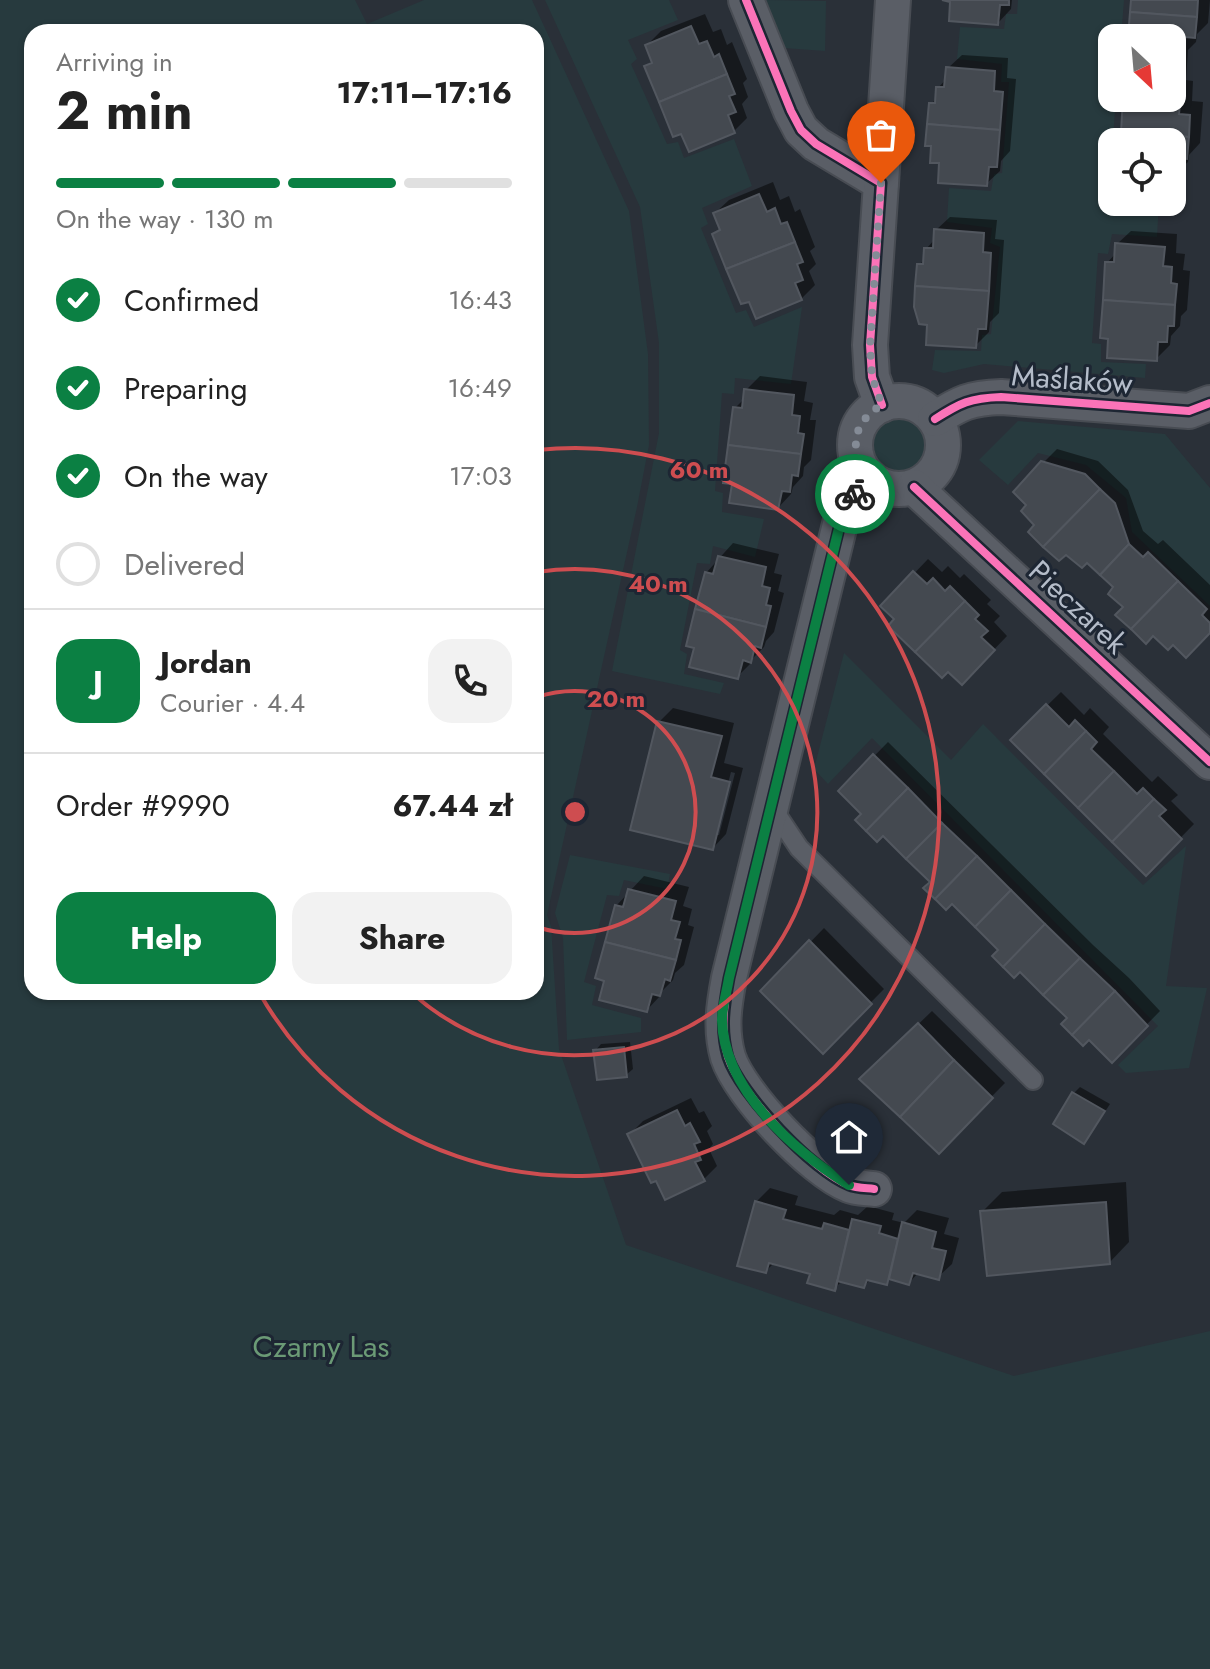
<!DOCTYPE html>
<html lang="en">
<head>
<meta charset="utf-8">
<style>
  :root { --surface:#fff; --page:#f2f2f2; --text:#222; --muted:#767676; --line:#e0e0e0; --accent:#0b8043 }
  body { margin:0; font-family:Jost,sans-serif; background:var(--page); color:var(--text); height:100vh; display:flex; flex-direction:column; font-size:30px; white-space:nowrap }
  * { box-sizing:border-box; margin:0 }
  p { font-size:26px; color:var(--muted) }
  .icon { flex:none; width:44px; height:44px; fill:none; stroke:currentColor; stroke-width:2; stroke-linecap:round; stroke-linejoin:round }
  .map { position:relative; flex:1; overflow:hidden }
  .drawer { position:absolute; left:24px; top:24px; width:520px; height:976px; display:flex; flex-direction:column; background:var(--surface); border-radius:24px; box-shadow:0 2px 6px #0004 }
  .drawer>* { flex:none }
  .needle { width:52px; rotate:154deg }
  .tools { position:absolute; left:1098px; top:24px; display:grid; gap:16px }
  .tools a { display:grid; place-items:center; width:88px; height:88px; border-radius:16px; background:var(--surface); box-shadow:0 2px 6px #0004; font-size:40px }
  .pin { position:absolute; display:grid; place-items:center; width:68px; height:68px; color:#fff; margin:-82px -34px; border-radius:50% 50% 50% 0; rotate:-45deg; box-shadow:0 0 8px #0007 }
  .pin .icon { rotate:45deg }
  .courier { position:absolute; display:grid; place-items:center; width:80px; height:80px; margin:-40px; border:6px solid #0b8043; border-radius:50%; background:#fff; color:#222; box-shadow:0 2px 10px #0007 }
  .summary em { font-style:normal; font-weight:700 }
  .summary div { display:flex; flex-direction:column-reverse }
  .summary { display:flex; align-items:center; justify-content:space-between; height:136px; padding:0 32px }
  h1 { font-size:52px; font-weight:700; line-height:60px }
  .bar { display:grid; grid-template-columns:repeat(4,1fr); gap:12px 8px; align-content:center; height:96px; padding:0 32px }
  .bar i { height:10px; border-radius:6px; background:var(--line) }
  .bar .selected { background:var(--accent) }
  .bar p { grid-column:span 4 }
  .line { display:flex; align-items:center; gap:20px; padding:0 32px; border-top:2px solid var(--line) }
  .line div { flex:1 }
  .round { display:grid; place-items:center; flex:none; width:84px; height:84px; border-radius:24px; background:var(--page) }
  ol { padding:0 32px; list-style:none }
  li { display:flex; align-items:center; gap:24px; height:88px }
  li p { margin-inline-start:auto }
  li .icon { padding:8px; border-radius:50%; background:var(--accent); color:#fff; stroke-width:4 }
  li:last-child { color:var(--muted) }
  li i { width:44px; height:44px; border:4px solid var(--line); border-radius:50% }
  .primary-button { display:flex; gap:16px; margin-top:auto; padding:16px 32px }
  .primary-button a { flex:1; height:92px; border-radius:24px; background:var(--accent); color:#fff; font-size:32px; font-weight:700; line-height:92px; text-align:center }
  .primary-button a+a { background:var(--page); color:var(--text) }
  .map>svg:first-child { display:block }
  .green { fill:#273a3e; fill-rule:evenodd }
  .shadow { fill:#0007; fill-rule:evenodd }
  .building { fill:#444950; stroke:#52575f; stroke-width:2 }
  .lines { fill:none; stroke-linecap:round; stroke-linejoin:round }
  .lane-casing { stroke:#484c53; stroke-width:22 }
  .street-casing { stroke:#484c53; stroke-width:38 }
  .lane { stroke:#5a5e66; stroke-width:18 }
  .street { stroke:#5a5e66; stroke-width:34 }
  .cycleway-casing { stroke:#1d2633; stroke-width:13 }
  .cycleway { stroke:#fb73b8; stroke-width:8 }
  .done { stroke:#848b96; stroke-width:8; stroke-dasharray:0 14.4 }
  .route { stroke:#0b8043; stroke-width:10 }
  .ring { fill:none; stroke:#ce4d50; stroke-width:4 }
  .labels { text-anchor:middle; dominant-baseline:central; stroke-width:6; stroke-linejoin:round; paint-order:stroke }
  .street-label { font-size:30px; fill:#b4bcc9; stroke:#1d2633 }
  .park-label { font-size:30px; fill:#6b9a76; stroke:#1d2633 }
  .centre { fill:#ce4d50; stroke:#1d2633; stroke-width:4 }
  .ring-label { font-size:24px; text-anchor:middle; font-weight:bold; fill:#ce4d50; stroke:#1d2633; stroke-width:6; stroke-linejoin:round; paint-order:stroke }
</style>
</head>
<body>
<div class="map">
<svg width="1210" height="1669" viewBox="0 0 1210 1669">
  <rect width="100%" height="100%" fill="#2a3038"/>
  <g class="green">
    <path d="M0 0H355L367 24 424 0H532L629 211 648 354 649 445 637 507 547 915 551 926 559 1049 626 1245 1014 1376 1210 1331V1669H0ZM32 32H536V992H32Z"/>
    <path d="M545 0H669L678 20 628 40 637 59 631 64 667 144 678 142 684 158 734 139 752 186 702 208 708 224 701 228 736 313 746 310 754 327 802 307 791 384 735 378 734 394 722 393 715 491 723 493 722 512 764 519 755 557 713 546 710 564 697 563 680 650 687 654 684 674 724 683 720 694 612 671 659 433V343L640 207Z"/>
    <path d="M766 0 826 1 825 51 784 48Z"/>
    <path d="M1018 0H1124L1121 38H1112V98H1116L1110 177 1112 178V202H1159L1157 237 1112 234 1108 254 1098 253 1092 343 1101 344V362L1146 364 1145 378 984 364 944 373 932 370 935 350 981 351 982 335 991 334 1000 247 990 243 992 228 947 222 949 188 991 191 994 174 1002 173 1009 82H1001L1002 64 957 59 960 27 1004 29 1006 14H1017Z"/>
    <circle cx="898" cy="445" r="30"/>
    <path d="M1018 421 1165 434 1210 488V606L1132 532 1126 498 1086 465 1038 453 1008 485 979 460Z"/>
    <path d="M844 653 951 760 983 724 1143 885 1186 846 1166 986 1207 988 1189 1068 1126 1073 1118 1065 1158 1026 872 738 828 784 814 769Z"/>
    <path d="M570 855 670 874 667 889 624 880 619 896 607 895 584 982 596 986 592 1005 641 1018V1032L567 1040 563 938 555 913Z"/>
  </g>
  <g class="shadow">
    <path d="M952 0H1012L1011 9 998 23Z"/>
    <path d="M1133 0H1210L1208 23 1197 34 1196 42 1188 50 1186 80 1193 81 1192 101 1203 102 1200 143 1189 155 1188 162 1180 169V180L1172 187V142H1122L1125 98H1172V38H1130Z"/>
    <path d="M705 14 713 32 721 29 727 45 732 42 747 79 743 83 748 97 742 104 747 118 734 131 647 66 653 60 647 45 661 31Z"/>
    <path d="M962 55 1008 58 1007 78 1016 79 1010 151 1001 161 1000 171 986 184 941 161 931 104 937 98 938 88 947 78 948 68Z"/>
    <path d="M773 182 780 200 789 196 795 212 800 209 815 247 810 251 816 264 809 271 815 285 801 299 715 235 721 228 715 213 729 200Z"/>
    <path d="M950 217 997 220 995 239 1004 240 999 313 990 322 989 332 975 346 929 324 919 265 925 259 926 249 935 239 936 230Z"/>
    <path d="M1131 231 1177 234 1176 253 1185 254 1183 270 1190 271 1187 310 1181 316 1180 326 1171 336 1170 345 1156 359 1107 263 1116 253 1117 244Z"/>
    <path d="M760 376 807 382 804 401 813 403 810 420H816L811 460 804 467 803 476 793 487 791 494 778 508 734 482 735 408 745 398 746 390Z"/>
    <path d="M1057 449 1098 461 1128 490 1143 531 1158 544 1163 540 1210 585V631L1125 607 1116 587 1087 560 1037 525 1043 463Z"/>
    <path d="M733 543 779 554 774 573 782 575 778 591 784 593 774 632 766 641 764 647 752 659 751 663 737 677 706 573Z"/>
    <path d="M928 559 942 572 948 566 960 578 964 574 991 600 987 604 1000 616 994 622 1007 636 962 683 883 606Z"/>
    <path d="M1061 692 1084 715 1090 708 1109 727 1103 734 1152 782 1158 776 1178 795 1171 801 1194 824 1146 873 1012 740Z"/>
    <path d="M673 708 734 723 724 763 743 768 726 834 713 848 659 722ZM731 772 735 773 719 835H715Z"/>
    <path d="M888 742 1093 945 1129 978 1160 1011 1112 1060 840 791Z"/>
    <path d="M644 876 689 887 683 906 692 909 688 925 694 927 684 965 675 973 673 980 662 991 660 996 647 1010 616 906Z"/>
    <path d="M824 928 884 989 823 1051 763 991Z"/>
    <path d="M932 1011 1005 1083 938 1151 875 1066Z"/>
    <path d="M630 1042 633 1069 626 1075 595 1051 601 1044Z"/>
    <path d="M1080 1087 1110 1104 1090 1135 1084 1142 1074 1093Z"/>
    <path d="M691 1098 699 1113 704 1111 712 1126 707 1131 713 1144 709 1149 717 1166 704 1179 629 1135 643 1121Z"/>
    <path d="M1126 1182 1129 1242 1109 1263 982 1212 1002 1192Z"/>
    <path d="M770 1188 798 1196 795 1205 834 1215 840 1210 858 1215 868 1206 894 1213 892 1220 904 1223 917 1210 949 1218 944 1234 959 1238 952 1264 938 1277 919 1272 909 1283 892 1278 886 1283 871 1279 864 1286 843 1280 834 1289 812 1273 774 1263 766 1271 756 1202Z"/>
  </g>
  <g class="building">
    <path d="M942 0H1009V5H1000L998 25 949 21 950 2Z"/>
    <path d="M1131 0H1198L1197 17 1130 12Z"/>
    <path d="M1130 12 1197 17 1195 38 1185 37 1183 58 1176 57 1174 76 1172 75V38H1128Z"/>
    <path d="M691 26 699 44 707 41 714 57 719 54 727 74 659 102 644 66 652 63 645 45Z"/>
    <path d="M946 67 995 71 994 91 1003 92 1000 130 927 124 929 103H935L936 87H944Z"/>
    <path d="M727 74 735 94 729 96 736 112 728 115 735 133 689 152 681 134 673 137 659 102Z"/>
    <path d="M1172 75 1174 76 1173 93 1181 94 1179 114 1190 115 1189 137 1121 132 1123 98H1172Z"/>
    <path d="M927 124 1000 130 997 167H989L987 186 938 183 939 163H930L931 146H925Z"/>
    <path d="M1121 132 1189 137 1187 159 1177 158 1175 177H1172V142H1120Z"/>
    <path d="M759 194 767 212 775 208 781 224 787 222 795 242 726 269 712 234 720 230 713 213Z"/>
    <path d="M934 229 984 233 983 252 991 253 989 291 915 286 917 264H923L924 248H933Z"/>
    <path d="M795 242 803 262 797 264 803 280 795 283 802 300 756 319 749 302 741 304 726 269Z"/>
    <path d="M1115 243 1165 247 1163 266 1172 267 1171 283 1177 284 1175 305 1103 300 1105 262H1114Z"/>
    <path d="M915 286 989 291 986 329H978L976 348 926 345 927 325 919 324 914 307Z"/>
    <path d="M1103 300 1175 305 1174 326H1168L1167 342H1158L1157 361 1107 358 1108 339 1100 338Z"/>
    <path d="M744 389 794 395 792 415 800 416 798 433 804 434 801 454 728 445 733 407 742 408Z"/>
    <path d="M728 445 801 454 798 476 792 475 790 492 782 491 778 510 729 503 732 484 723 483Z"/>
    <path d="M1041 461 1085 474 1100 489 1043 547 1028 532 1034 525 1021 511 1026 505 1013 492Z"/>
    <path d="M1100 489 1115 503 1129 544 1100 575 1087 563 1082 568 1066 555 1059 561 1043 547Z"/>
    <path d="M1129 544 1143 557 1148 552 1178 581 1131 629 1115 615 1123 607 1108 594 1113 587 1100 575Z"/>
    <path d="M718 556 766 567 762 586 770 588 766 605 771 606 766 627 695 609 705 572 713 574Z"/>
    <path d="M913 571 927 584 933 578 945 591 950 586 965 601 915 652 888 626 894 619 880 606Z"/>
    <path d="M1178 581 1207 609 1202 615 1210 623V633L1186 658 1173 645 1168 650 1153 636 1146 644 1131 629Z"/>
    <path d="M965 601 979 615 975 619 988 631 981 637 995 650 962 685 948 672 942 678 915 652Z"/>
    <path d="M695 609 766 627 761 648 755 646 751 663 743 660 738 679 689 667 694 648 686 646Z"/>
    <path d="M1046 704 1069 727 1075 720 1086 731 1044 774 1010 740Z"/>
    <path d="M657 721 722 736 711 777 730 782 713 850 630 830Z"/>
    <path d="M1086 731 1097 742 1091 749 1114 771 1078 808 1044 774Z"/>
    <path d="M873 754 908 788 866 831 855 820 861 814 838 791Z"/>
    <path d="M1114 771 1137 794 1143 788 1154 799 1112 842 1078 808Z"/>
    <path d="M908 788 942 823 906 859 883 836 877 842 866 831Z"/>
    <path d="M1154 799 1166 810 1159 816 1182 839 1146 876 1112 842Z"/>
    <path d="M942 823 977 856 935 899 923 888 930 882 906 859Z"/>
    <path d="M977 856 1011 890 975 927 952 904 946 910 935 899Z"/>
    <path d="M628 889 676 901 671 920 680 922 675 939 681 940 676 960 605 942 615 905 623 907Z"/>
    <path d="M1011 890 1045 924 1003 967 992 956 998 950 975 927Z"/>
    <path d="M1045 924 1080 958 1043 995 1020 972 1014 978 1003 967Z"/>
    <path d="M809 940 872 1004 823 1054 760 991Z"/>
    <path d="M605 942 676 960 670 981 665 979 660 996 652 994 647 1012 599 1000 604 981 595 978Z"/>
    <path d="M1080 958 1115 991 1072 1035 1061 1024 1067 1018 1043 995Z"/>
    <path d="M1115 991 1148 1026 1112 1063 1089 1040 1083 1046 1072 1035Z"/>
    <path d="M918 1023 954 1060 900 1117 859 1079Z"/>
    <path d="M624 1047 627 1077 597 1080 593 1050Z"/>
    <path d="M954 1060 993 1098 939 1154 900 1117Z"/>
    <path d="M1072 1092 1105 1111 1084 1144 1053 1124Z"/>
    <path d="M677 1110 685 1126 690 1123 700 1142 694 1144 701 1160 695 1162 705 1181 665 1200 656 1181 651 1183 627 1134Z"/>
    <path d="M755 1201 786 1210 783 1219 822 1229 824 1223 849 1230 835 1291 807 1283 810 1274 769 1263 766 1273 737 1266Z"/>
    <path d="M1106 1202 1110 1264 987 1276 980 1211Z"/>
    <path d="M852 1219 881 1226 879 1233 898 1239 887 1285 867 1280 864 1288 837 1281 835 1291Z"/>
    <path d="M902 1222 936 1232 932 1248 946 1251 939 1280 913 1273 909 1285 889 1279Z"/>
  </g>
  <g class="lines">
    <defs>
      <path id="lane" d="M771 806 799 848 1033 1080"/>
      <g id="street">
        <path d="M746 0 791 111 801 130 816 144 881 183 870 345 872 377 882 405"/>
        <path d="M881 183 893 0"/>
        <circle cx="899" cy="445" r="44"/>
        <path d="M935 419C960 403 970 398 1001 397L1189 411 1210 403"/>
        <path d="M869 477 848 505 841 520 729 978C724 1005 720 1029 728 1057 740 1094 813 1171 849 1185 856 1188 866 1188 874 1189"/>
        <path d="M914 487 1210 762"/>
      </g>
    </defs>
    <use href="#lane" class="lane-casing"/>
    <use href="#street" class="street-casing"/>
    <use href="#lane" class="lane"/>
    <use href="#street" class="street"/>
    <defs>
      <g id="cycleway">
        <path d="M746 0 791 111 801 130 816 144 881 183 870 345 872 377 882 405"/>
        <path d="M935 419C960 403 970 398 1001 397L1189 411 1210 403"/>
        <path d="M869 477 848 505 841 520 729 978C724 1005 720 1029 728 1057 740 1094 813 1171 849 1185 856 1188 866 1188 874 1189"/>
        <path d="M914 487 1210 762"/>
      </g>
    </defs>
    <use href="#cycleway" class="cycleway-casing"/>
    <use href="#cycleway" class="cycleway"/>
  </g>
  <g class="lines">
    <path class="done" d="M855 494 869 477C848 451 852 422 882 405L872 377 870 345 881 183"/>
    <path class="route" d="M849 1185C794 1151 724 1090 722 1020 722 1007 727 991 729 978L841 520 848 505 855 494"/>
  </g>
  <g class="ring">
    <path d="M537 697A121 121 0 1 1 537 927"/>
    <path d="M537 572A243 243 0 1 1 412 993"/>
    <path d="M537 450A364 364 0 1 1 260 994"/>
  </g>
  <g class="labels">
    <g class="street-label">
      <text transform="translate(1072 379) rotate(4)">Maślaków</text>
      <text transform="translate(1078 607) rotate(43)">Pieczarek</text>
    </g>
    <g class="park-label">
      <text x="321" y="1346">Czarny Las</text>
    </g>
  </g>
  <circle cx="575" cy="812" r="12" class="centre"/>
  <g class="ring-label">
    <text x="699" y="478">60 m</text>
    <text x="658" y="592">40 m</text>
    <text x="616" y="707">20 m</text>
  </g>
</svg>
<div class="tools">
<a><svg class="needle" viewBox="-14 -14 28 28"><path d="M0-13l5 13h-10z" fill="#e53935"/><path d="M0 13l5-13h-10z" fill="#767676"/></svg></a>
<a><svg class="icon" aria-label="locate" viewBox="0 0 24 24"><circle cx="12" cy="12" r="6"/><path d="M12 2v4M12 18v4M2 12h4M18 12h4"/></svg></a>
</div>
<div class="pin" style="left:881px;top:183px;background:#ea580c"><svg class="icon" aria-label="bag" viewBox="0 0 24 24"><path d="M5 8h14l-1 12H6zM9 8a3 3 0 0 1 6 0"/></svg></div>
<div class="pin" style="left:849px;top:1185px;background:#1f2937"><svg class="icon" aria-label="home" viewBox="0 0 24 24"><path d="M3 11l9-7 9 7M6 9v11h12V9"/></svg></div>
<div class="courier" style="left:855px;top:494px"><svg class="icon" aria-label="bike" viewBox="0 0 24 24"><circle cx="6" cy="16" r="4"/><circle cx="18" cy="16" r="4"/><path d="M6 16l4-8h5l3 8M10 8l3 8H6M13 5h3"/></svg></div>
<section class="drawer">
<div class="summary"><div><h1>2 min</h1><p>Arriving in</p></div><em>17:11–17:16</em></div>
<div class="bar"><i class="selected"></i><i class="selected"></i><i class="selected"></i><i></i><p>On the way · 130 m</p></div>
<ol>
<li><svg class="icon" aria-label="check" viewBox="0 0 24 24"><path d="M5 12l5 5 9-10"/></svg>Confirmed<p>16:43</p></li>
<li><svg class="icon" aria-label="check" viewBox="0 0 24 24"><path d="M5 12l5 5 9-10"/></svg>Preparing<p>16:49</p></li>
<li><svg class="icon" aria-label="check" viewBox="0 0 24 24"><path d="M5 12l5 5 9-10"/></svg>On the way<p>17:03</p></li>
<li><i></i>Delivered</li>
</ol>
<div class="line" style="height:144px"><b class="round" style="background:var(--accent);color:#fff">J</b><div><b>Jordan</b><p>Courier · 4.4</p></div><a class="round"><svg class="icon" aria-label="phone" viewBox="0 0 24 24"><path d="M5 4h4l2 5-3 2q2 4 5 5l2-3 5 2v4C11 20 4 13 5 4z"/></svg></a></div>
<div class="line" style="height:104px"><div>Order #9990</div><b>67.44 zł</b></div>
<div class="primary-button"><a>Help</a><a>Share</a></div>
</section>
</div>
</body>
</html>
